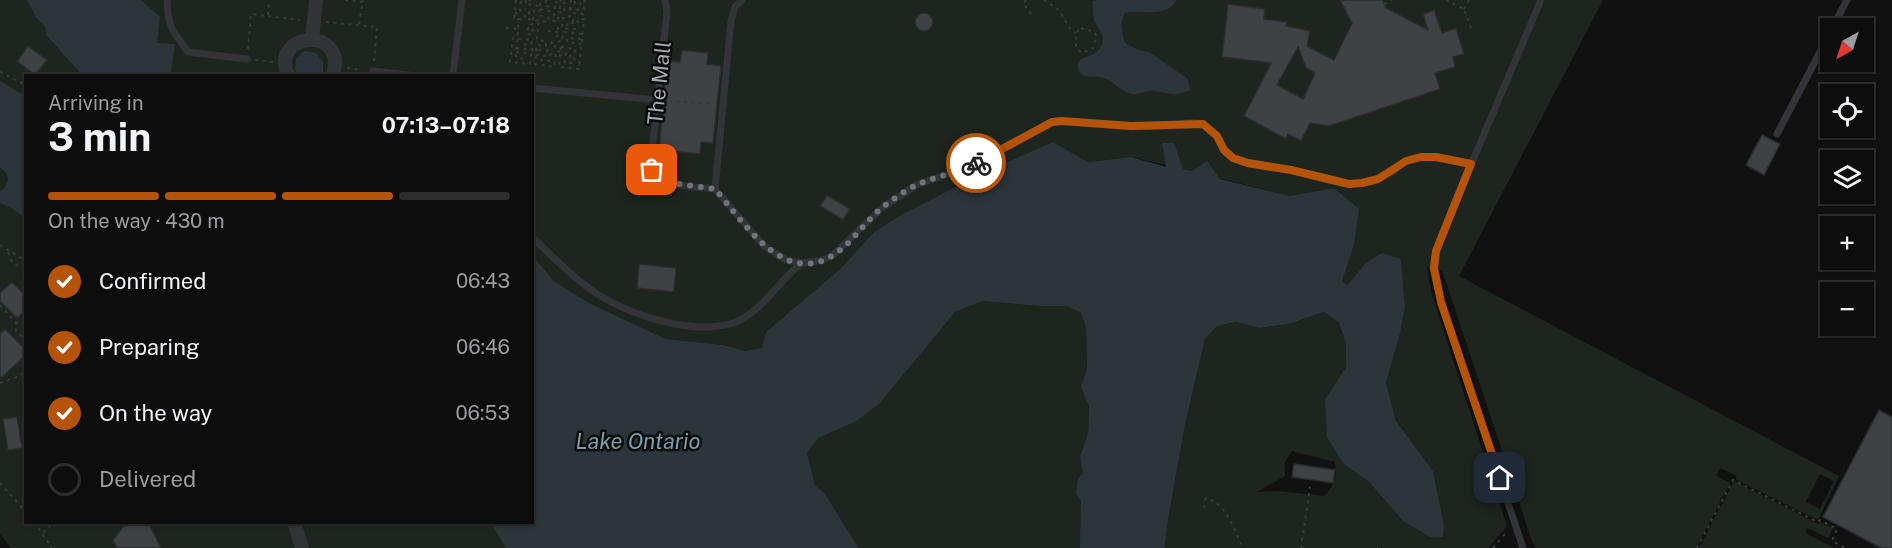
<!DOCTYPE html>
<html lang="en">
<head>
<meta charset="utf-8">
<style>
  :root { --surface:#0d0d0e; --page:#161617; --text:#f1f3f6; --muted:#9a9c9e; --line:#2d2d2e; --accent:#b45309 }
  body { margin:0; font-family:"Public Sans",sans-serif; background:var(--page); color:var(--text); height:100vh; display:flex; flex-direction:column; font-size:22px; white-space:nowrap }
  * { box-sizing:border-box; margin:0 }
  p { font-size:20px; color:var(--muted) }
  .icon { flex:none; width:33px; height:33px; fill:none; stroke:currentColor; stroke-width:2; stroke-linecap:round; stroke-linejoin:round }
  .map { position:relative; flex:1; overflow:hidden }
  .panel { position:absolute; left:24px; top:74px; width:510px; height:450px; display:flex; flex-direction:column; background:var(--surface); border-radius:0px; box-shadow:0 2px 4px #0004,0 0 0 2px var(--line) }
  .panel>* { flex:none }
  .needle { width:39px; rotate:219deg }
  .tools { position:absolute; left:1820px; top:18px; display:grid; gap:12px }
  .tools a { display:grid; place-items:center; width:54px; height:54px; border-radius:0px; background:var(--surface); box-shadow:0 2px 4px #0004,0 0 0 2px var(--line); font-size:30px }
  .pin { position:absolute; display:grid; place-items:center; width:51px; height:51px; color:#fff; margin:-26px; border-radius:12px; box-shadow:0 3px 9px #0006 }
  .courier { position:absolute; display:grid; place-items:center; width:60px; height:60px; margin:-30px; border:4px solid #b45309; border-radius:50%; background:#fff; color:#222; box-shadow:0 2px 8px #0007 }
  .overview em { font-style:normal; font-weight:700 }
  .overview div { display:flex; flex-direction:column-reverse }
  .overview { display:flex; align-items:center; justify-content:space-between; height:102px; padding:0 24px }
  h1 { font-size:39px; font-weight:700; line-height:45px }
  .bar { display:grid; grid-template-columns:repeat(4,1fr); gap:9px 6px; align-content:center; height:72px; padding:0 24px }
  .bar i { height:8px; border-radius:4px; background:var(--line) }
  .bar .selected { background:var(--accent) }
  .bar p { grid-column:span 4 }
  ol { padding:0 24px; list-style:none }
  li { display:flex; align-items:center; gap:18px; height:66px }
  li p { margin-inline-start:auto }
  li .icon { padding:6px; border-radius:50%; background:var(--accent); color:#fff; stroke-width:4 }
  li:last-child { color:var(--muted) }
  li i { width:33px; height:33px; border:3px solid var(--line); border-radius:50% }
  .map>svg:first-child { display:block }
  .green { fill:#1e251e; fill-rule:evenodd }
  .water { fill:#2b353a }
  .building { fill:#404145; stroke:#2b2c2e; stroke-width:1.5; fill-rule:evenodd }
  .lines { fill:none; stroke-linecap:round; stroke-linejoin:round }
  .path { stroke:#383b3e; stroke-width:2; stroke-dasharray:3 4.5; stroke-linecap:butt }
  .lane { stroke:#323437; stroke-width:7 }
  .street { stroke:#323437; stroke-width:14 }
  .done { stroke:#70747a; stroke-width:6; stroke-dasharray:0 10.8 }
  .route { stroke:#b45309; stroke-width:8 }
  .labels { text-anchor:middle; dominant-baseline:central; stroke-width:5; stroke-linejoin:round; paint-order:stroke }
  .street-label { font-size:21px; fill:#a3aab2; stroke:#0c0c0d }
  .water-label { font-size:22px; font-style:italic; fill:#7b9dac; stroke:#0c0c0d }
</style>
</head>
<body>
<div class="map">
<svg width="1892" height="548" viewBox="0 0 1892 548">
  <rect width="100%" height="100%" fill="#111112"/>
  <g class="green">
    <path d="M0 0H27L36 18 45 26 46 35 82 75H26V522H490L506 548H11L0 534Z"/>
    <path d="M141 0H1603L1459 276 1839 476 1818 520 1735 479 1737 476 1720 468 1716 476 1730 483 1696 548H1536L1532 541 1442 270 1427 267 1431 292 1507 526 1488 548H1165L1167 526 1185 425 1205 339 1217 326 1236 322 1259 328 1289 324 1325 312 1339 323 1346 343V367L1325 399 1343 463 1369 482 1403 521 1444 525 1433 471 1396 421 1386 382 1400 334 1405 306 1401 259 1365 264 1347 285 1341 281 1354 245 1356 229 1334 188 1289 196 1192 171 1131 157 1088 162 1053 142 986 171 899 216 874 232 840 269 766 332 763 348 745 351 724 345 666 339 591 304 554 281 533 256 532 75H171L175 45 157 43ZM1292 451 1335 462C1337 477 1335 485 1324 496L1279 491 1257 492 1285 476V462ZM1820 474 1834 481 1820 509 1806 502Z"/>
    <path d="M983 301 1038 306H1067L1081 313 1086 328 1087 370 1082 386 1089 407 1088 433 1080 456 1083 474 1080 548H859L825 494 815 485 807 453 817 438 855 422 955 312Z"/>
    <path d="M1734 481 1818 524 1820 522 1833 528 1828 538 1807 528 1805 533 1834 548H1699Z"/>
  </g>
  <g class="water">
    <path d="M27 0H141L160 17 157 43 175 44 171 75H82L46 35 45 26 36 18Z"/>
    <path d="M1098 0H1177C1165 19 1144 9 1125 13 1119 23 1122 32 1125 43L1138 50 1149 52 1188 79 1190 90C1170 98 1173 93 1155 91 1147 90 1139 95 1132 94 1121 92 1114 81 1104 78 1096 75 1078 80 1078 67 1077 53 1098 60 1102 44 1105 35 1099 31 1096 24 1092 17 1093 8 1093 1Z"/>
    <path d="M304 51 316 53 323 62V73L320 75H299L295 70 296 59Z"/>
    <path d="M0 81 22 94 25 99V218L13 209 0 203V192C10 184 11 175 0 167Z"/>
    <path d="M1053 142 1088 162 1131 157 1166 167 1162 143H1174L1183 169 1192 171 1207 161 1220 179 1289 196 1334 188 1359 209 1354 245 1342 281 1347 285 1365 264 1382 253 1401 259 1405 306 1400 334 1386 382 1396 421 1433 471 1444 525 1443 537H1430L1403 521 1369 482 1343 463 1327 437 1325 399 1346 367V343L1339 323 1324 312 1289 324 1259 328 1236 322 1217 326 1205 339 1185 425 1167 526 1165 548H1080L1081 501 1076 494 1078 478 1083 474 1080 456 1088 433 1089 407 1081 386 1087 370 1086 328 1081 313 1067 306H1038L983 301 955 312 879 404 855 422 818 438 807 453 815 485 825 494 859 548H506L490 522H532L533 256 554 281 591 304 666 339 724 345 745 351 762 348 766 332 840 269 874 232 899 216 986 171Z"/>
  </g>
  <g class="building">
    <path d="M1340 0H1382L1386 8 1428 30 1423 14 1434 10 1442 33 1456 28 1464 54 1453 57 1455 67 1435 73 1440 89 1329 126 1310 123 1301 141 1288 134 1286 139 1244 116 1271 63 1222 57 1228 4 1265 9 1264 19 1287 22 1286 26 1310 31 1307 46 1334 60 1352 23ZM1298 47 1306 68 1315 73 1303 99 1277 85Z"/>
    <circle cx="924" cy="22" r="9"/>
    <path d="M28 46 47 60 35 75 17 61Z"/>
    <path d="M682 50 708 53 707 64 721 66 713 143 701 142 700 154 659 150 667 61 680 62Z"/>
    <path d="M1762 135 1780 144 1764 175 1746 165Z"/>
    <path d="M827 195 850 209 843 220 820 206Z"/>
    <path d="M639 264 676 268 674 292 637 288Z"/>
    <path d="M12 282 26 296V310L17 318 0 301V293Z"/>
    <path d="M5 329 26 350V355L0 379V334Z"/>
    <path d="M1879 410 1892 417V548H1881L1823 517Z"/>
    <path d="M17 417 22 448 8 450 3 419Z"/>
    <path d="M1294 464 1335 470 1333 483 1292 477Z"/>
    <path d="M127 522 149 524 161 548H117L113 540Z"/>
  </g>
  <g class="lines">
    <g class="path">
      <path d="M345 0 362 2"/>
      <path d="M516 0 514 19H519L518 29"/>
      <path d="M526 0 525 4 540 6 539 16H544"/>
      <path d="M528 0H535"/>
      <path d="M546 0 545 6 555 7 553 21 558 22 559 12 564 13 565 3 555 2"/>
      <path d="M571 0 569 18H563L562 28 577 29"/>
      <path d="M1026 0 1023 3 1034 18"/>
      <path d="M1044 0 1059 10 1070 29 1076 33"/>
      <path d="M1446 0 1464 9 1471 28"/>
      <path d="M575 4V0"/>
      <path d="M1384 4 1392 0"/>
      <path d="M540 6 541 0"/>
      <path d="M569 8 579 10 581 0 585 1 583 14 574 13 573 23"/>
      <path d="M560 9 561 0"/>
      <path d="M1464 9 1469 0"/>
      <path d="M515 13 520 14 521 0"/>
      <path d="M268 15 269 0"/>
      <path d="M519 19 524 20 525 14H529V10L525 9"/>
      <path d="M528 19 548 22 549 11 540 9"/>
      <path d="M533 20 535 5"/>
      <path d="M326 22 377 27 374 62"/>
      <path d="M359 24 363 0"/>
      <path d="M558 27 557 41 562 42 563 32 582 34"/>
      <path d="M506 28 518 29 516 58 525 59"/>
      <path d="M1081 28 1094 32 1097 36 1093 48 1082 53 1076 48V33Z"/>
      <path d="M533 29 532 35 527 34 529 24 538 25 539 21"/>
      <path d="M538 29 537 40 546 41V46L537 45 535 64 554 67 556 51 561 52"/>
      <path d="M548 31 558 32"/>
      <path d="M581 39 567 38V42L581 44"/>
      <path d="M552 41 551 46 561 47 559 67 579 69 584 19H578L577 24 568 22 567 28"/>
      <path d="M561 47 575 49 574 63H570V54L566 53 564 66"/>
      <path d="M516 48 551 51 550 61 540 60"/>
      <path d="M248 49 251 14 300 20"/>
      <path d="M516 52 531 54 530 64 510 62 513 38 532 40 531 45 522 44"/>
      <path d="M536 55 546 56"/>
      <path d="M255 60 274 62"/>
      <path d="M347 68 362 70"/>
      <path d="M0 72 26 85"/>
      <path d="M669 101 714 104"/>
      <path d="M0 245 26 261"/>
      <path d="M8 252 12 262 26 271"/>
      <path d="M0 305 17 324 16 331 26 340"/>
      <path d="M0 383 19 376 26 371"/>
      <path d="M0 483 26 512"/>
      <path d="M1204 508 1206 498C1227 504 1234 530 1243 548"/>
      <path d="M34 522 52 548"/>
      <path d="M43 532 55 522"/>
      <path d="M1301 548 1310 487"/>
      <path d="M1377 548H1378"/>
      <path d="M1493 548 1507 532"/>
      <path d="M1697 548 1733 480 1818 522 1820 520 1837 529 1832 541 1845 548"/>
    </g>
    <g class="lane">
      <path d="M167 0C168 28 172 30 188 52L247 59"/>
      <path d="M665 0 667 12 651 161C652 189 694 186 715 189L764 246 786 260 802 263"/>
      <path d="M1832 28 1847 0"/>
      <path d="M373 71 409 75"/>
      <path d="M453 75 462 0"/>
      <path d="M532 88 657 100"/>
      <path d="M1777 134 1830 33"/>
      <path d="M715 189 731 21 735 7 742 0"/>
      <path d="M532 237C551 255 569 274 590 289 625 314 691 336 733 323 758 315 778 283 798 266L802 263 823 260 833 255 882 208 918 184 966 168 1052 122 1062 121C1095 124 1128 128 1162 126 1174 126 1189 120 1202 124 1218 129 1219 148 1232 157 1248 168 1274 167 1293 171 1312 175 1332 183 1351 184 1366 184 1381 179 1394 171 1398 167 1403 162 1408 160 1429 153 1450 160 1471 164"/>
      <path d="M1523 548 1441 302 1433 268 1436 251 1448 219 1541 0"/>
    </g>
    <g class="street">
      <path d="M312 39 316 0"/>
      <path d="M288 75C269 32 348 25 333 75"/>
      <path d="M294 522 302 548"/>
    </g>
  </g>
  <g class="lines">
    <path class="done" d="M652 170 661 180 666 182 715 189C743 221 784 289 835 254 854 241 866 220 884 206 895 198 907 189 919 184 938 176 958 172 976 163"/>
    <path class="route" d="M976 163 1052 122 1062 121 1131 126 1203 124 1217 136 1224 150 1233 158 1248 163 1291 170 1349 184 1362 183 1378 179 1406 161 1421 157H1436L1471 164 1436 251 1434 268 1441 302 1500 478"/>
  </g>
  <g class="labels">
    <g class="street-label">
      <text transform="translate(659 83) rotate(-84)">The Mall</text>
    </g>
    <g class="water-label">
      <text x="638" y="441">Lake Ontario</text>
    </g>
  </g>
</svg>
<div class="tools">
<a><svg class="needle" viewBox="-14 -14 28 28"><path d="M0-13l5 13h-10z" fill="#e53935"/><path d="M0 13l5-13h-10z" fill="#9a9c9e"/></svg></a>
<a><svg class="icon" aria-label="locate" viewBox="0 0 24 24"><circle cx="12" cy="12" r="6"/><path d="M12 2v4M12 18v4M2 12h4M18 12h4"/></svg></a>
<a><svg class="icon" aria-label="layers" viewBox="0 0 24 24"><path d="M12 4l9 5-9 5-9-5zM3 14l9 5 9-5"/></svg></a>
<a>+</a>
<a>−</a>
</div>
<div class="pin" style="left:652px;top:170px;background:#ea580c"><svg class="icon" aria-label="bag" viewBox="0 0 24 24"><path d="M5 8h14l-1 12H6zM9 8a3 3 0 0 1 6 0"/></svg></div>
<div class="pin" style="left:1500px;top:478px;background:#1f2937"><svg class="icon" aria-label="home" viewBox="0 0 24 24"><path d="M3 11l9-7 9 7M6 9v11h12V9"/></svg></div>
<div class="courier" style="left:976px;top:163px"><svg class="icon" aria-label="bike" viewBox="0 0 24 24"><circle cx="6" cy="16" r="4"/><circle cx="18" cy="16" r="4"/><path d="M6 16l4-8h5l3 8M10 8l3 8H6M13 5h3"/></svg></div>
<section class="panel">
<div class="overview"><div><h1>3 min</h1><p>Arriving in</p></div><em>07:13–07:18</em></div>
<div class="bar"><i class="selected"></i><i class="selected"></i><i class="selected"></i><i></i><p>On the way · 430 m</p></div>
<ol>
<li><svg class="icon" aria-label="check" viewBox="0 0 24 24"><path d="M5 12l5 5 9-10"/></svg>Confirmed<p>06:43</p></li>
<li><svg class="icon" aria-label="check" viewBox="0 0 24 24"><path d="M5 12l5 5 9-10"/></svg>Preparing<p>06:46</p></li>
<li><svg class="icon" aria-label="check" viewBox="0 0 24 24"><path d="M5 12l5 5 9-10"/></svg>On the way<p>06:53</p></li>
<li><i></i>Delivered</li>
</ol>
</section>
</div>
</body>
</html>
